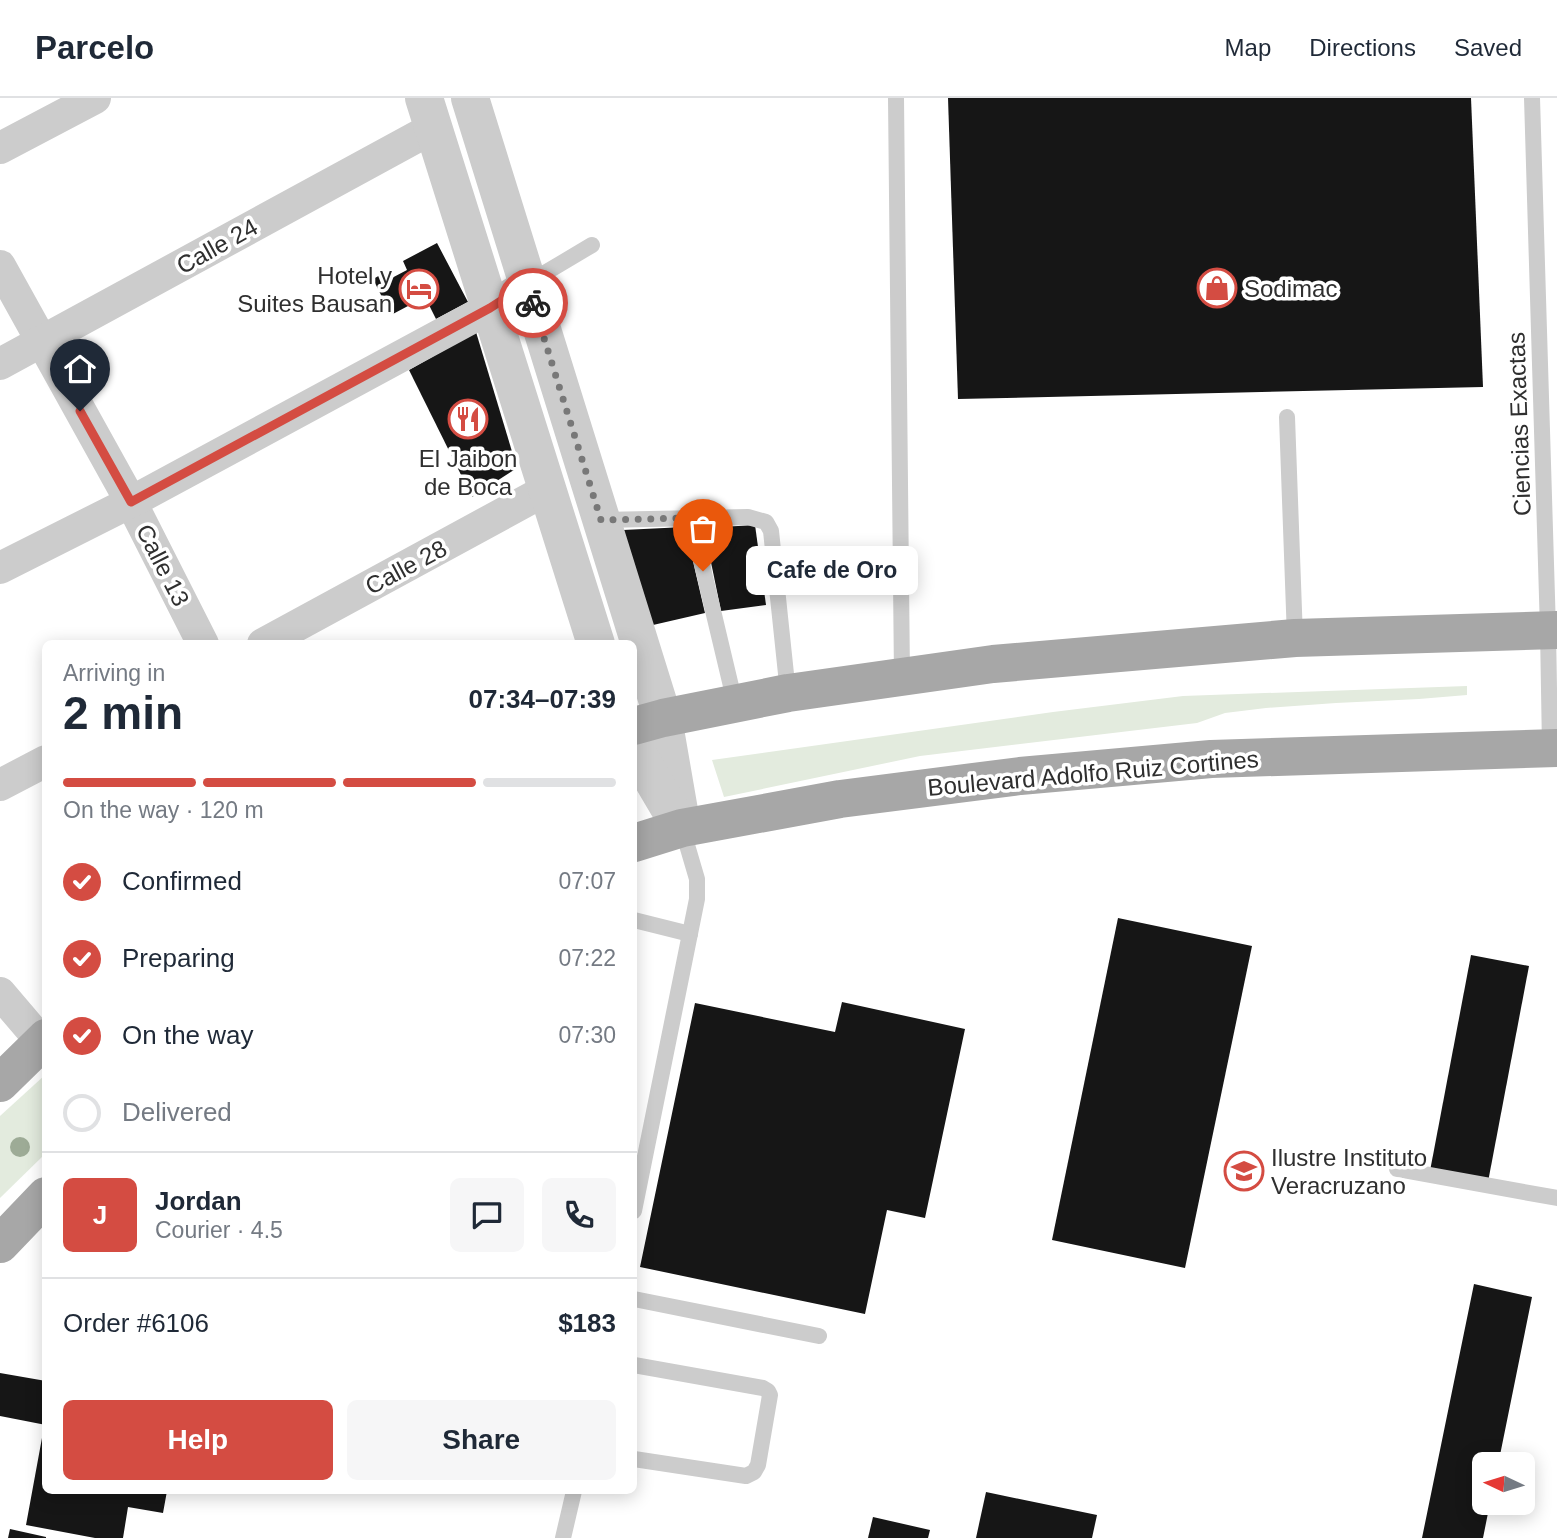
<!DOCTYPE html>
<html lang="en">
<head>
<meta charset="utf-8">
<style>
  :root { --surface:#fff; --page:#f6f6f7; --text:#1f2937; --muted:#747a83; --line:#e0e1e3; --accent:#d44c42 }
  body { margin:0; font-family:Helvetica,sans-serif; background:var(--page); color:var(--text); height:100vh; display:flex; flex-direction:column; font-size:26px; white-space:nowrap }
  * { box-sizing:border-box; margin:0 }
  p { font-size:23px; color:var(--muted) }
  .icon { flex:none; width:38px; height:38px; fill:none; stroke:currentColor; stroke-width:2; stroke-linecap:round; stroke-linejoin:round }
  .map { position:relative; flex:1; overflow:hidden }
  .sheet { position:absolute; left:42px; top:542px; width:595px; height:854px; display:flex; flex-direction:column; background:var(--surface); border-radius:10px; box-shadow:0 4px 18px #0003 }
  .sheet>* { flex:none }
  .needle { width:46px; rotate:274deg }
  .tools { position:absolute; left:1472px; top:1354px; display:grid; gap:14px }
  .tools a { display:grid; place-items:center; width:63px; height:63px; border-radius:10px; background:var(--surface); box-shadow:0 4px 18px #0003; font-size:35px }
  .pin { position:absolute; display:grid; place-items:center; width:60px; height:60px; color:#fff; margin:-72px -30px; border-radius:50% 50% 50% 0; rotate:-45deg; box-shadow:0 0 7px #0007 }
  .pin .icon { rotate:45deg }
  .courier { position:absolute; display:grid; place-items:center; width:70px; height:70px; margin:-35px; border:5px solid #d44c42; border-radius:50%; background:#fff; color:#222; box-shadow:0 2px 9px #0007 }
  .bubble { position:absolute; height:49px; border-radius:10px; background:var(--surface); box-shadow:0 4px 18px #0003; font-size:23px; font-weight:700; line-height:49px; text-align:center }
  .head em { font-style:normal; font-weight:700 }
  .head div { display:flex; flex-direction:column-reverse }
  .head { display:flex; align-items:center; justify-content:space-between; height:119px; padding:0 21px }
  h1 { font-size:46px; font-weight:700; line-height:52px }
  .bar { display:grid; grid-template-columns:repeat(4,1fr); gap:10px 7px; align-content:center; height:84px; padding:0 21px }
  .bar i { height:9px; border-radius:5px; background:var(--line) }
  .bar .selected { background:var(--accent) }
  .bar p { grid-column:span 4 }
  .line { display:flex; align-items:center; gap:18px; padding:0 21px; border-top:2px solid var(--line) }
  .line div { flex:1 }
  .round { display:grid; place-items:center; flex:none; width:74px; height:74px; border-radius:10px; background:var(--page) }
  ol { padding:0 21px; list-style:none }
  li { display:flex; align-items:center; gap:21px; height:77px }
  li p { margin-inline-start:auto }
  li .icon { padding:7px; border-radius:50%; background:var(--accent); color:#fff; stroke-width:4 }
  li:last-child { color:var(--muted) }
  li i { width:38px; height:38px; border:4px solid var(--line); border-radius:50% }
  .cta { display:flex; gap:14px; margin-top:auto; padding:14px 21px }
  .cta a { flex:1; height:80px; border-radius:10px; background:var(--accent); color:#fff; font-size:28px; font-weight:700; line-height:80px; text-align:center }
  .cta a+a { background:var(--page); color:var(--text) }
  header { display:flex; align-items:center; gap:42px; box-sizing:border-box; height:98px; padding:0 35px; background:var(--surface); border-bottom:2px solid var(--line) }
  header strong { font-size:33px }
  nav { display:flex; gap:38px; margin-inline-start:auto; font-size:24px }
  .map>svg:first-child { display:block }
  .green { fill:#e3ebde }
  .building { fill:#161616 }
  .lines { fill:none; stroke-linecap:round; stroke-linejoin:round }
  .service { stroke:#ccc; stroke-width:16 }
  .minor { stroke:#ccc; stroke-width:32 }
  .tertiary { stroke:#ccc; stroke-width:38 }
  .primary { stroke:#a7a7a7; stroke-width:38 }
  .tree { fill:#9dab96 }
  .done { stroke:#787878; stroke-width:7; stroke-dasharray:0 12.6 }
  .route { stroke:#d44c42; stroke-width:9 }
  .labels { text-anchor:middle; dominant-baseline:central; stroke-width:7; stroke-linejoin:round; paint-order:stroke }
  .street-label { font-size:24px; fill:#2f2f2f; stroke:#fff }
  .poi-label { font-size:24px; fill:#2f2f2f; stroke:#fff; text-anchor:start }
</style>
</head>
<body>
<header>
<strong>Parcelo</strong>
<nav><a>Map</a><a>Directions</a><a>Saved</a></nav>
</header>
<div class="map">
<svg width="1557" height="1440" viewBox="0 0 1557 1440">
  <rect width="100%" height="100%" fill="#fff"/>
  <g class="green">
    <path d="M1467 588V597L1419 601 1336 605 1266 610 1225 615 1197 625 920 658 724 699 712 662 1053 614 1183 598Z"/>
    <path d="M45 977V1056L0 1100V1018Z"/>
  </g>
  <g class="building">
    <path d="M948 0H1471L1483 289 958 301Z"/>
    <path d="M437 145 468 204 436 221 425 199 391 217 373 181 384 175 388 182 407 172 403 163Z"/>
    <path d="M476 234 517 370 472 399 409 272Z"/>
    <path d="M755 427 766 507 721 513 704 430Z"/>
    <path d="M685 429 705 515 653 527 623 432Z"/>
    <path d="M1118 820 1252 848 1185 1170 1052 1142Z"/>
    <path d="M1471 857 1529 868 1488 1084 1430 1073Z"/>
    <path d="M842 904 965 931 925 1120 887 1112 865 1216 640 1169 695 905 835 934Z"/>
    <path d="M1474 1186 1532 1199 1498 1367H1484V1405H1490L1483 1440H1422Z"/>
    <path d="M0 1275 46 1283V1327L0 1318Z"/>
    <path d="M44 1329H46V1393H167L163 1415 128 1409 123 1440H95L26 1427Z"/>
    <path d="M986 1394 1097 1417 1092 1440H976Z"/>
    <path d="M873 1419 930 1432 928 1440H868Z"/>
    <path d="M10 1431 46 1439V1440H8Z"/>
  </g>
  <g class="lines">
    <g class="service">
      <path d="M896 0 902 578"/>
      <path d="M1532 0 1548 532 1550 650"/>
      <path d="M528 185 592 147"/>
      <path d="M1287 319 1295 540"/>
      <path d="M691 420 735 605"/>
      <path d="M601 422 748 419 766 424 771 433 788 595"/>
      <path d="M634 822 690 836"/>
      <path d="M1397 1071 1557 1100"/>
      <path d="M634 1113 697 801V781L682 730"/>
      <path d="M634 1201 819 1238"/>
      <path d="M634 1267 763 1290 768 1293 770 1297 758 1367 754 1374 746 1378 634 1361"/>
      <path d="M563 1440 574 1393"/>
    </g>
    <g class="minor">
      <path d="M0 50 95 0"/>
      <path d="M0 168 131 404 203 546"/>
      <path d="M0 266 433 30"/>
      <path d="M0 470 131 404 490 210 527 186"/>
      <path d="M263 546 548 391"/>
      <path d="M0 687 46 663"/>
      <path d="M0 895 41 943"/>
    </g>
    <g class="tertiary">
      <path d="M424 0 596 546"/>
      <path d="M470 0 663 620 682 730"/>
      <path d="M634 650 670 711"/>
    </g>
    <g class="primary">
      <path d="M634 628 663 620 788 595 993 566 1295 540 1557 532"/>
      <path d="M634 745 682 730 840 701 1020 678 1211 661 1557 650"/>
      <path d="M0 985 46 940"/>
      <path d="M0 1146 46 1098"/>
    </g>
  </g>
  <circle class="tree" cx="20" cy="1049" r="10"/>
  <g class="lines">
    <path class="done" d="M533 205 601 422 691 420 703 473"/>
    <path class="route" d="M80 313 131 404 490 210 527 186 533 205"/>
  </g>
  <defs>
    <symbol id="shop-ring" viewBox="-11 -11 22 22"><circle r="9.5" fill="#fff" stroke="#d44c42" stroke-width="1.5"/><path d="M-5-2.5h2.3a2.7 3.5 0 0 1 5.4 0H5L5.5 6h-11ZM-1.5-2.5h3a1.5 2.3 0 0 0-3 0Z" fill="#d44c42"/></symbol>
    <symbol id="hotel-ring" viewBox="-11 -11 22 22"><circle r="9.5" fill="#fff" stroke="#d44c42" stroke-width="1.5"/><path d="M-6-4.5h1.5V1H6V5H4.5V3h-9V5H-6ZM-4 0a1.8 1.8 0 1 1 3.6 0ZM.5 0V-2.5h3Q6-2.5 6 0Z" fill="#d44c42"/></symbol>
    <symbol id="restaurant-ring" viewBox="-11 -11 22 22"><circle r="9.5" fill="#fff" stroke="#d44c42" stroke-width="1.5"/><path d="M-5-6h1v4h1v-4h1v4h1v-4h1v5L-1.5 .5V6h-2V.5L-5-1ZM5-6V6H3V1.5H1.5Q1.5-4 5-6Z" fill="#d44c42"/></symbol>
    <symbol id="school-ring" viewBox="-11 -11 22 22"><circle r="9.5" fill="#fff" stroke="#d44c42" stroke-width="1.5"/><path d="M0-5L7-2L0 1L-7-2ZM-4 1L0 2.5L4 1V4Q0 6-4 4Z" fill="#d44c42"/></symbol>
  </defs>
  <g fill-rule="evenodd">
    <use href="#shop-ring" x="1195" y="168" width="44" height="44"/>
    <use href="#hotel-ring" x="397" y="169" width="44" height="44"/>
    <use href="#restaurant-ring" x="446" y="299" width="44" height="44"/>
    <use href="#school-ring" x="1222" y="1051" width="44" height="44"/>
  </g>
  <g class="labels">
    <g class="street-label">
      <text transform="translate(217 148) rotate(-29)">Calle 24</text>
      <text transform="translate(1519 326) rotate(-92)">Ciencias Exactas</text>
      <text transform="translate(163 467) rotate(63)">Calle 13</text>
      <text transform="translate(406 469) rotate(-28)">Calle 28</text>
      <text transform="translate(1093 675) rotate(-5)">Boulevard Adolfo Ruiz Cortines</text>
    </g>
    <g class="poi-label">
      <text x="392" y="177" text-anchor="end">Hotel y<tspan x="392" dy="28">Suites Bausan</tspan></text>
      <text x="1244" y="190">Sodimac</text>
      <text x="468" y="360" text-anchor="middle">El Jaibon<tspan x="468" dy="28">de Boca</tspan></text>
      <text x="1271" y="1059">Ilustre Instituto<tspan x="1271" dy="28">Veracruzano</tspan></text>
    </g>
  </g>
</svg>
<div class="tools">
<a><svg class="needle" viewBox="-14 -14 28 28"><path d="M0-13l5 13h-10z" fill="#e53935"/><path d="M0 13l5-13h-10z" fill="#747a83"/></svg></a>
</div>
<div class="pin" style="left:703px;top:473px;background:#ea580c"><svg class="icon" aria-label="bag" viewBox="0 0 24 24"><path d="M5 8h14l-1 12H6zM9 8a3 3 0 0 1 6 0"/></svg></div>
<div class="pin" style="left:80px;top:313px;background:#1f2937"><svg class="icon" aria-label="home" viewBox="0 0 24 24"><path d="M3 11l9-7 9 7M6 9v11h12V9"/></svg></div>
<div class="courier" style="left:533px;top:205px"><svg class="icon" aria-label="bike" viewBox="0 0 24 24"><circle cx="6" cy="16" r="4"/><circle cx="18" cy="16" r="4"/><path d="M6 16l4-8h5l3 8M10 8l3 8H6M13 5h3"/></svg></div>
<div class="bubble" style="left:746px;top:448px;width:172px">Cafe de Oro</div>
<section class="sheet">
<div class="head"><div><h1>2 min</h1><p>Arriving in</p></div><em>07:34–07:39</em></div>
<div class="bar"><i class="selected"></i><i class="selected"></i><i class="selected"></i><i></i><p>On the way · 120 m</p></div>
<ol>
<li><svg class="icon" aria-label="check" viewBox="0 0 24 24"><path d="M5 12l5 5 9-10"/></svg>Confirmed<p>07:07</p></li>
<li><svg class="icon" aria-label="check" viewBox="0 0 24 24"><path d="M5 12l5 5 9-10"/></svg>Preparing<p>07:22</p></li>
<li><svg class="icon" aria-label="check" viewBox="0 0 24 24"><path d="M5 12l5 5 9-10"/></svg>On the way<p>07:30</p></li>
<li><i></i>Delivered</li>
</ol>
<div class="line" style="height:126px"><b class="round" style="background:var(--accent);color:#fff">J</b><div><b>Jordan</b><p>Courier · 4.5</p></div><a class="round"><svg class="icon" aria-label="chat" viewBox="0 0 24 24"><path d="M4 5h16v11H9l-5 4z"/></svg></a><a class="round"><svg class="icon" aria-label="phone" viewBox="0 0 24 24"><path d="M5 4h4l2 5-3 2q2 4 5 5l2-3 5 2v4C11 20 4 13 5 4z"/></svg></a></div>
<div class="line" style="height:91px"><div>Order #6106</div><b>$183</b></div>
<div class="cta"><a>Help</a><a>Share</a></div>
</section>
</div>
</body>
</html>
